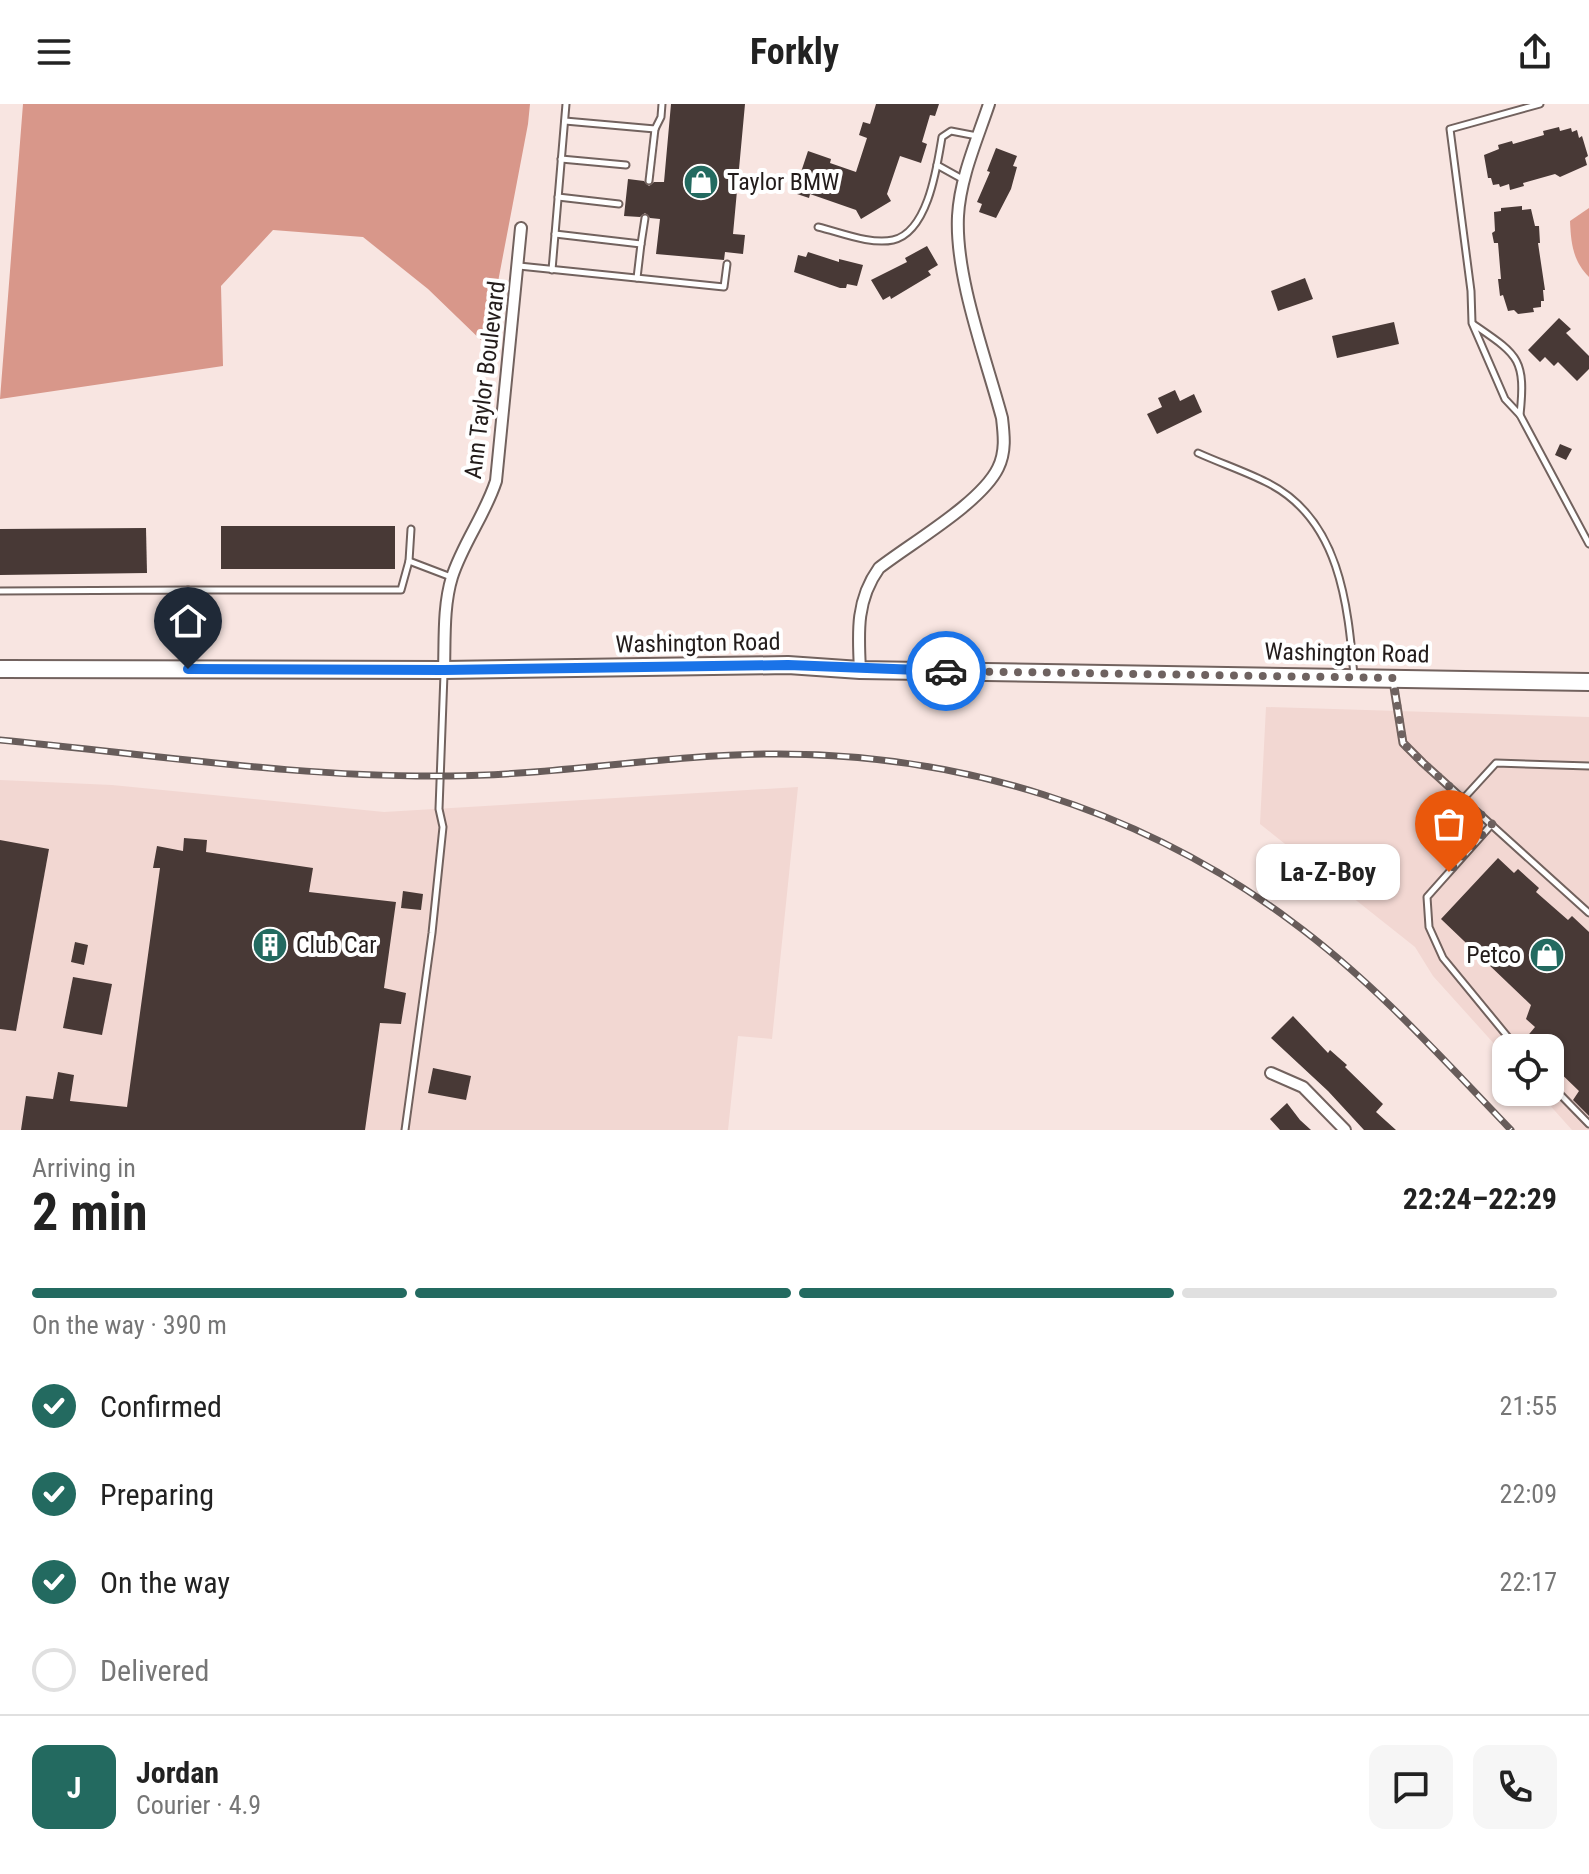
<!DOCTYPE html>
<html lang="en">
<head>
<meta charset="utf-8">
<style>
  :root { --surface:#fff; --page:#f6f6f6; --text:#222; --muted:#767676; --line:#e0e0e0; --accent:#236a60 }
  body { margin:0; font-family:"Roboto Condensed",sans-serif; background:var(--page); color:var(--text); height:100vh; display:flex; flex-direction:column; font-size:30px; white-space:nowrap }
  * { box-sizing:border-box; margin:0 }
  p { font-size:26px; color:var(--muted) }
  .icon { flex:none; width:44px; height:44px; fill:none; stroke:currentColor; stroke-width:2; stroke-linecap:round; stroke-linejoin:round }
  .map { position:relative; height:1026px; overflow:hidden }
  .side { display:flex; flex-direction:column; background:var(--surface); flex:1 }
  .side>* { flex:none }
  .fabs { position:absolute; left:1492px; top:930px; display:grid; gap:16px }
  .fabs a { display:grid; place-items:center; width:72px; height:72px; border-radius:16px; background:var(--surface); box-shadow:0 2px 6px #0004; font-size:40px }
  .pin { position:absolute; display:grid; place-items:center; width:68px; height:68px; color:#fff; margin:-82px -34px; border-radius:50% 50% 50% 0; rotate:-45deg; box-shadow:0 0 8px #0007 }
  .pin .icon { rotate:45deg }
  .courier { position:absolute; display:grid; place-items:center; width:80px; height:80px; margin:-40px; border:6px solid #1a73e8; border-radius:50%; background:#fff; color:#222; box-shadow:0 2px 10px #0007 }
  .bubble { position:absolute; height:56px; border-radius:16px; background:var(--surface); box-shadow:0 2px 6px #0004; font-size:26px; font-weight:700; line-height:56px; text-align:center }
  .overview em { font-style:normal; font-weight:700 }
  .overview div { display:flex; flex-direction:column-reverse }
  .overview { display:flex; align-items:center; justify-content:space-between; height:136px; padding:0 32px }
  h1 { font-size:52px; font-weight:700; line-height:60px }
  .bar { display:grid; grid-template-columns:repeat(4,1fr); gap:12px 8px; align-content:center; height:96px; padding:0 32px }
  .bar i { height:10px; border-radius:6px; background:var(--line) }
  .bar .current { background:var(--accent) }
  .bar p { grid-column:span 4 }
  .line { display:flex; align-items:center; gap:20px; padding:0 32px; border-top:2px solid var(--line) }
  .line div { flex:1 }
  .round { display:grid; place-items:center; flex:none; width:84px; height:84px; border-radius:16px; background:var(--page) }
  ol { padding:0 32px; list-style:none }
  li { display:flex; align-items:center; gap:24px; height:88px }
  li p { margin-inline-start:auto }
  li .icon { padding:8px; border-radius:50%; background:var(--accent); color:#fff; stroke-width:4 }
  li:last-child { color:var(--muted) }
  li i { width:44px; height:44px; border:4px solid var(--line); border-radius:50% }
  header { display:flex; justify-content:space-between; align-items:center; height:104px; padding:0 32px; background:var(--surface); font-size:36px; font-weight:700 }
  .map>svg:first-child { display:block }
  .built { fill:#f2d7d2 }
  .forest { fill:#d8978a }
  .water { fill:#dd9c8e }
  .building { fill:#483936 }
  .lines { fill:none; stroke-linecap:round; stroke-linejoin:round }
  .service-casing { stroke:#72625e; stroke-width:9 }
  .minor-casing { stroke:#72625e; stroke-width:14 }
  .primary-casing { stroke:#72625e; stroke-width:20 }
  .service { stroke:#fff; stroke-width:5 }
  .minor { stroke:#fff; stroke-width:10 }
  .primary { stroke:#fff; stroke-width:16 }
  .rail-casing { stroke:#675c5a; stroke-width:7 }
  .rail { stroke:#fff; stroke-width:4; stroke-dasharray:12; stroke-linecap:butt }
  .done { stroke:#6e6260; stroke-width:8; stroke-dasharray:0 14.4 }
  .route { stroke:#1a73e8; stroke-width:10 }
  .labels { text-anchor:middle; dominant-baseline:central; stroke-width:8; stroke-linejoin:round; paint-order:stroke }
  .poi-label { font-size:24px; fill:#231c1b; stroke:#fff; text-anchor:start }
  .street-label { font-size:24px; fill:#231c1b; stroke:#fff }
</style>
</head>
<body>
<header><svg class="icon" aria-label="menu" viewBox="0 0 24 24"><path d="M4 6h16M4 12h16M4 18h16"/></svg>Forkly<svg class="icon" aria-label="share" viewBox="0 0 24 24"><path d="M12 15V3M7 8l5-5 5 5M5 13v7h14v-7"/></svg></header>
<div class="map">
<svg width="1589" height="1026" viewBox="0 0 1589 1026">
  <rect width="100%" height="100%" fill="#f8e5e1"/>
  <g class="built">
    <path d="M1266 603 1589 613V1026H1572L1538 988H1550V944H1506V953L1433 872 1415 843 1260 720Z"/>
    <path d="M0 676 112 681 384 708 798 683 772 935 738 932 728 1026H0Z"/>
  </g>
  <path class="forest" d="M23 0H530L528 20 486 241 428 185 363 133 273 126 221 182 223 262 0 295Z"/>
  <path class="water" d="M1589 104V173C1573 157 1571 140 1570 117Z"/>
  <g class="building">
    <path d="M671 0H745L733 130 745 131 743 150 725 148 724 156 656 150 660 115 650 114 645 109 640 113 624 112 628 75 644 77 649 82 654 78H664Z"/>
    <path d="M876 0H939L935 12 930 11 922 38 927 40 921 59 900 52 887 90 891 97 861 115 856 106 810 90 809 94 794 89 808 47 831 55 830 59 856 68 867 34 859 31 863 18 870 20Z"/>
    <path d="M1559 23 1560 27 1571 24 1572 28 1577 26 1579 34 1582 32 1588 52 1585 54 1587 61 1560 73 1555 70 1523 79 1524 82 1510 86 1509 80 1500 83 1499 80 1493 81 1491 74H1488L1484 51 1499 45 1498 41 1512 37 1513 40 1544 31 1543 27Z"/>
    <path d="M996 44 1017 52 1013 62 1017 63 1011 85 996 114 979 108 982 100 977 98 990 68 987 67Z"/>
    <path d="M1522 102V106L1531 105 1535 122H1539L1540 139H1538L1545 186H1543L1544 197H1541V203L1533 204 1534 208 1518 210 1514 206 1508 207 1503 191 1500 192 1498 175H1501L1498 139H1494L1492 129 1495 127 1494 108 1501 107V104Z"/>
    <path d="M927 142 938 161 928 167 931 171 891 195 890 192 883 196 871 176 907 158 905 154Z"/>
    <path d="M808 148 839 158V155L863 161 857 182 847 180 846 184H840L794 168 798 151 806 153Z"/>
    <path d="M1305 174 1313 195 1278 207 1271 187Z"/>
    <path d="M1559 214 1571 225 1566 229 1589 252V265L1577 277 1558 258 1554 262 1545 253 1540 258 1528 246Z"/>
    <path d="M1394 218 1399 240 1337 254 1332 232Z"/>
    <path d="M1175 286 1180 297 1194 290 1202 308 1157 330 1147 310 1162 303 1158 294Z"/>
    <path d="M1560 340 1572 345 1566 356 1555 351Z"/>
    <rect x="221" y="422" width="174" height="43"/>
    <path d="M146 424 147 469 0 471V425Z"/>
    <path d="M184 734 207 736 206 748 313 764 309 788 396 798 384 884 406 889 401 920 380 919 365 1026H21L26 992 53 995 58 968 74 971 70 997 127 1003 160 764H153L157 742 183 747Z"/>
    <path d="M0 736 49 745 16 927 0 925Z"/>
    <path d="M1498 754 1514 769 1518 765 1539 784 1536 788 1568 816 1572 812 1589 828V1012L1573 996 1579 987 1550 959V944H1534L1525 935 1535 923 1526 915 1531 901 1441 815Z"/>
    <path d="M403 787 423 790 421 806 401 804Z"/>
    <path d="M75 838 88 841 84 861 71 858Z"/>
    <path d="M73 873 112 880 102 931 63 924Z"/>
    <path d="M1293 912 1328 949 1330 946 1347 961 1345 963 1383 1000 1376 1008 1396 1026H1364L1328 987 1271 934Z"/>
    <path d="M433 964 471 972 466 996 428 989Z"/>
    <path d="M1287 999 1300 1016 1311 1026H1280L1270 1015Z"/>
  </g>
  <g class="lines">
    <defs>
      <g id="service">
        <path d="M1540 0 1450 25 1471 187 1472 219 1505 295 1520 311 1589 440"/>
        <path d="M565 17 655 25 661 13 662 0"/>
        <path d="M561 55 626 61"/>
        <path d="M937 61 964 76"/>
        <path d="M649 77 655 25"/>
        <path d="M558 93 619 100"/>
        <path d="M818 123C840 128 870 141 893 136 928 128 937 63 942 33L951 27 977 32"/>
        <path d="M555 130 641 140 637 174"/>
        <path d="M641 140 645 114"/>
        <path d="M519 162 724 183 727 160"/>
        <path d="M552 166 566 0"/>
        <path d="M1473 220C1518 251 1526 254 1520 311"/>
        <path d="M1198 349C1220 359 1244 367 1266 378 1340 414 1348 501 1354 572"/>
        <path d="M409 457 451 473"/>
        <path d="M188 486H401L409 457 411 425"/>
        <path d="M0 487 188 486V564"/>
        <path d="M1393 577 1403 639 1423 659 1589 809"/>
        <path d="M1464 694 1496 659 1589 662"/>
        <path d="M1492 720 1427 793 1429 823 1443 854 1517 944"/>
        <path d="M1550 980 1589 1020"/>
        <path d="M405 1026 432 829 443 723 439 705 444 570"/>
      </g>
      <g id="minor">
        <path d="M444 566C445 536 443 502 452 473 463 439 485 411 496 377L521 124"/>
        <path d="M860 566C858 528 856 496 879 464 911 439 981 399 998 364 1006 348 1004 331 1002 314 986 254 955 173 958 112 960 74 977 36 989 0"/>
        <path d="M1271 969 1303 983 1345 1026"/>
      </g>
      <path id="primary" d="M0 565 444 566 788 561 860 566 1589 578"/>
    </defs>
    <use href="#service" class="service-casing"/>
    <use href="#minor" class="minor-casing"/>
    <use href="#primary" class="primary-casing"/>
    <use href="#service" class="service"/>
    <use href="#minor" class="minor"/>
    <use href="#primary" class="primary"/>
    <defs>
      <path id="rail" d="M0 636C149 650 300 674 450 672 557 671 663 651 769 650 956 648 1141 705 1291 817 1373 877 1441 953 1511 1026"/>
    </defs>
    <use href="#rail" class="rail-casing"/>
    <use href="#rail" class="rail"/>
  </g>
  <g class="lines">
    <path class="done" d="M946 567 1393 574 1403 639 1423 659 1492 720 1449 768"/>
    <path class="route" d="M188 565 444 566 788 561 946 567"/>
  </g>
  <defs>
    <symbol id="shop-disc" viewBox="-11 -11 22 22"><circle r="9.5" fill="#236a60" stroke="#fff"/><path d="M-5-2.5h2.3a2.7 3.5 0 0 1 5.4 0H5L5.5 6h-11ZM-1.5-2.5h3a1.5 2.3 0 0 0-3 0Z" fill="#fff"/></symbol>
    <symbol id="building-disc" viewBox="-11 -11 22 22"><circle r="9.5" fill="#236a60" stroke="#fff"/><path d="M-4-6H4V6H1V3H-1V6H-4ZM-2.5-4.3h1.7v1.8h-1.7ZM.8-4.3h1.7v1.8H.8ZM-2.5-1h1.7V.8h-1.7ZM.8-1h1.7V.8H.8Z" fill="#fff"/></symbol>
  </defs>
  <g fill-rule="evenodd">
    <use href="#shop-disc" x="681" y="58" width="40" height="40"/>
    <use href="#building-disc" x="250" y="821" width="40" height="40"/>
    <use href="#shop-disc" x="1527" y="831" width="40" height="40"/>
  </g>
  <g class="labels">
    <g class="poi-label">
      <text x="727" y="78">Taylor BMW</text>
      <text x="296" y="841">Club Car</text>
      <text x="1521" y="851" text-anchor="end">Petco</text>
    </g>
    <g class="street-label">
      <text transform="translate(485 276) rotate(-83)">Ann Taylor Boulevard</text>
      <text transform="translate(698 539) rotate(-1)">Washington Road</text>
      <text transform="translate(1347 549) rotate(1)">Washington Road</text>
    </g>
  </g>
</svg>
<div class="fabs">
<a><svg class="icon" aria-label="locate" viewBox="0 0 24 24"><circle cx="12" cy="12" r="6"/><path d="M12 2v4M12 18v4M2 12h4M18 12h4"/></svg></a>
</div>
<div class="pin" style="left:1449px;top:768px;background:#ea580c"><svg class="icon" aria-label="bag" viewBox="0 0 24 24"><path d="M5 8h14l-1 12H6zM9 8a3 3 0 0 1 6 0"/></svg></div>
<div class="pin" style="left:188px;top:565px;background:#1f2937"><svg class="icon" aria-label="home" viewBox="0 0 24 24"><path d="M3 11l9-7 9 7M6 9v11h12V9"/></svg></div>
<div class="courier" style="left:946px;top:567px"><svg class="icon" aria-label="car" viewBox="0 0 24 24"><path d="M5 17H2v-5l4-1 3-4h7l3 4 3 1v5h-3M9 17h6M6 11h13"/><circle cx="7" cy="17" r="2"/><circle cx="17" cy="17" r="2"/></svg></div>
<div class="bubble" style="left:1256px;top:740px;width:144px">La-Z-Boy</div>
</div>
<section class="side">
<div class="overview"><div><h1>2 min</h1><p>Arriving in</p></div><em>22:24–22:29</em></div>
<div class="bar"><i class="current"></i><i class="current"></i><i class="current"></i><i></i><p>On the way · 390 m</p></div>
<ol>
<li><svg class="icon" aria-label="check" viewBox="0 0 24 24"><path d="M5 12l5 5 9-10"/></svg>Confirmed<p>21:55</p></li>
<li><svg class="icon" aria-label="check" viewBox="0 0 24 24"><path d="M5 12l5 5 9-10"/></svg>Preparing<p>22:09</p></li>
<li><svg class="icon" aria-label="check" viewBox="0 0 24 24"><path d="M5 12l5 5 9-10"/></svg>On the way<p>22:17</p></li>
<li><i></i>Delivered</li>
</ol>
<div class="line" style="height:144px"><b class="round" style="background:var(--accent);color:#fff">J</b><div><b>Jordan</b><p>Courier · 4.9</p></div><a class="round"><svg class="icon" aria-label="chat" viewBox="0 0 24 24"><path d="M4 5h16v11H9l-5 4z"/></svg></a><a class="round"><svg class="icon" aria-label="phone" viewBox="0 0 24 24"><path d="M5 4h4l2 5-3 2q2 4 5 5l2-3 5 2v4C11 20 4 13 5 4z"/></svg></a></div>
</section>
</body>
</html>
